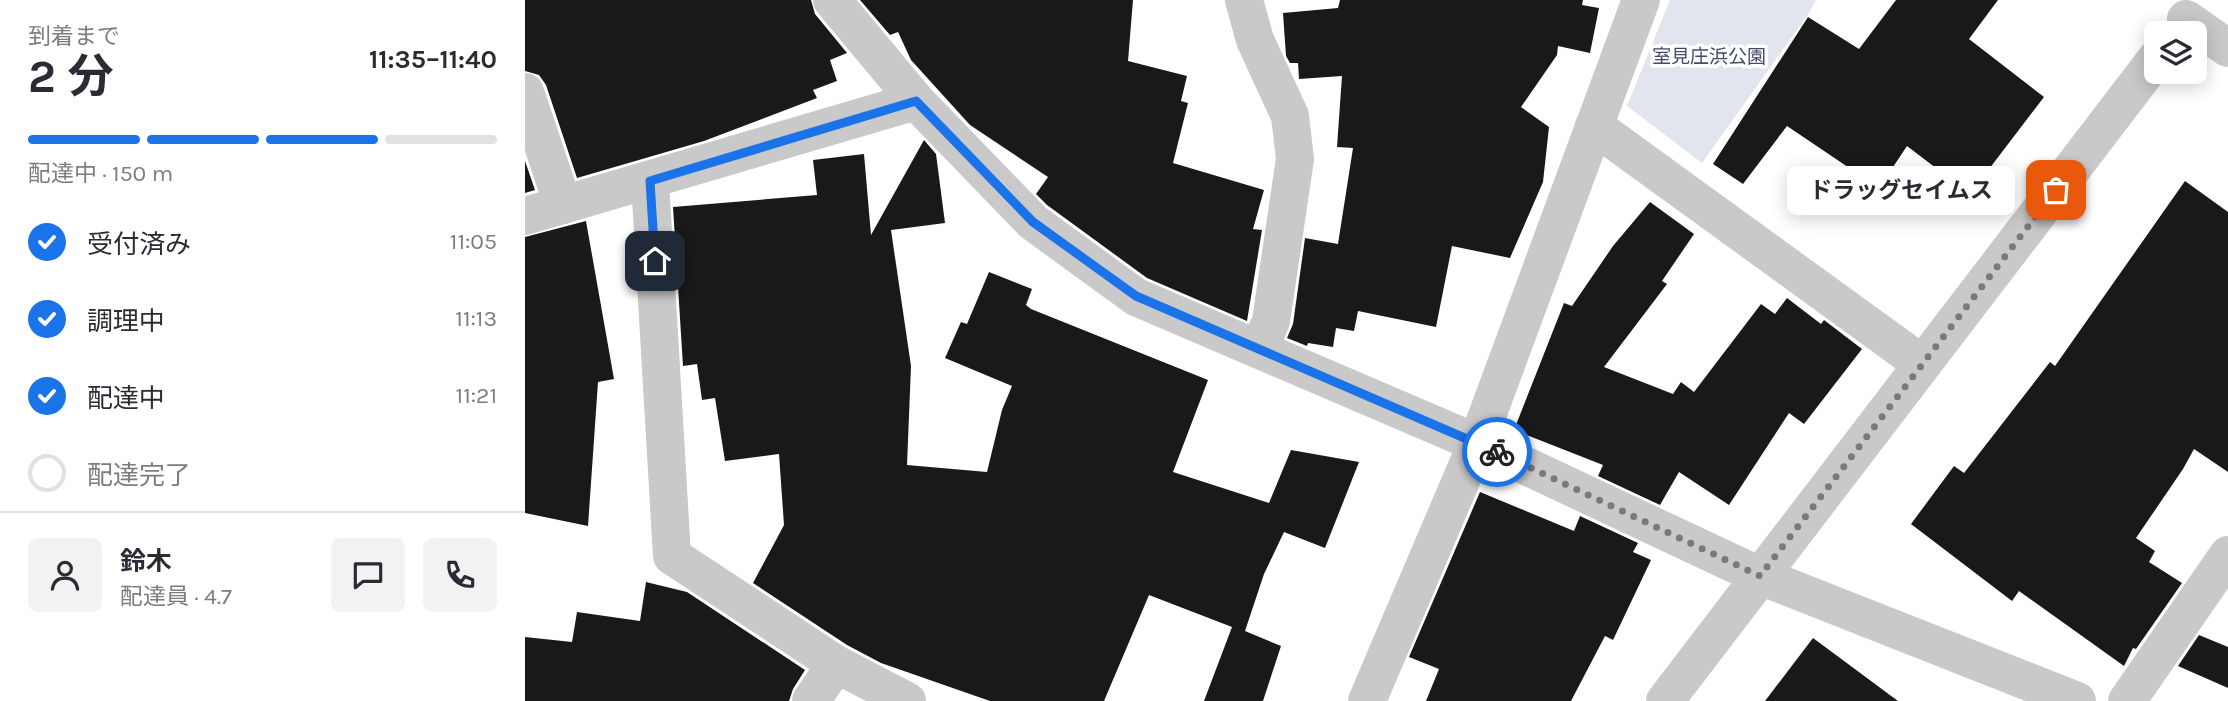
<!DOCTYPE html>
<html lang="ja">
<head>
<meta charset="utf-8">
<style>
  :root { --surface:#fff; --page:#f2f2f3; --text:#2b2b33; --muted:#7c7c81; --line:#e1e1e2; --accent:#1a73e8 }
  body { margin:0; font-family:Karla,"Noto Sans JP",sans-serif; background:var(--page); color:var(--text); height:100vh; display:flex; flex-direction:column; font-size:26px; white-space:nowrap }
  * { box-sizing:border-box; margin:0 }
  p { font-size:23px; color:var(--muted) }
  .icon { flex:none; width:38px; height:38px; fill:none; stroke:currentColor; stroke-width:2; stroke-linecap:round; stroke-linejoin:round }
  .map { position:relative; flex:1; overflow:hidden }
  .sheet { display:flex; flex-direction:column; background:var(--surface); width:525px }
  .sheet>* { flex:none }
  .fabs { position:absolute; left:1619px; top:21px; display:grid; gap:14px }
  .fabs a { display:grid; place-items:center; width:63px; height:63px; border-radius:10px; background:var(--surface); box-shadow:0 4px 18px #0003; font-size:35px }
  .pin { position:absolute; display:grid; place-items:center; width:60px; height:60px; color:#fff; margin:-30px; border-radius:14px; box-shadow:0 4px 10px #0006 }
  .courier { position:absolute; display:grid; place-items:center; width:70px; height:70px; margin:-35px; border:5px solid #1a73e8; border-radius:50%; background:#fff; color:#222; box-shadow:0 2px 9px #0007 }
  .bubble { position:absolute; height:49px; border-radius:10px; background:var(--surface); box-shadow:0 4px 18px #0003; font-size:23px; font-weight:700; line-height:49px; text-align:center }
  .headline em { font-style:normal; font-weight:700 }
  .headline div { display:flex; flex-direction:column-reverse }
  .headline { display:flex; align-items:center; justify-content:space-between; height:119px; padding:0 28px }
  h1 { font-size:46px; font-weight:700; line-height:52px }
  .bar { display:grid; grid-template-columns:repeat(4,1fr); gap:10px 7px; align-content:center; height:84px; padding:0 28px }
  .bar i { height:9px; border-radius:5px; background:var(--line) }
  .bar .selected { background:var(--accent) }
  .bar p { grid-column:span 4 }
  .line { display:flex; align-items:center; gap:18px; padding:0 28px; border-top:2px solid var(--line) }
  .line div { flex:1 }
  .round { display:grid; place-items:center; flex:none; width:74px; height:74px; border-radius:10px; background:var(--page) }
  ol { padding:0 28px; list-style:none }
  li { display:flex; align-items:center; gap:21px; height:77px }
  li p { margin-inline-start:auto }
  li .icon { padding:7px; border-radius:50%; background:var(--accent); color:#fff; stroke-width:4 }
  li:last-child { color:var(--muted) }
  li i { width:38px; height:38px; border:4px solid var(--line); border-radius:50% }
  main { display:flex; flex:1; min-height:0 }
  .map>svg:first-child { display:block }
  .green { fill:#e2e5ed }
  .building { fill:#191919 }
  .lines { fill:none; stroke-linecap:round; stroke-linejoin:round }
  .minor { stroke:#c9c9c9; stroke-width:38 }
  .done { stroke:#7a7a7a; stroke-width:7; stroke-dasharray:0 12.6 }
  .route { stroke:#1a73e8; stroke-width:9 }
  .labels { text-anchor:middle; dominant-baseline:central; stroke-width:7; stroke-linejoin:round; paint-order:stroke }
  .park-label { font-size:19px; fill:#444a69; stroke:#fff }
</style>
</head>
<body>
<main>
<section class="sheet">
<div class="headline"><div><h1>2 分</h1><p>到着まで</p></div><em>11:35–11:40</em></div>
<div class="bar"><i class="selected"></i><i class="selected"></i><i class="selected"></i><i></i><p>配達中 · 150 m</p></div>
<ol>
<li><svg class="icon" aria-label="check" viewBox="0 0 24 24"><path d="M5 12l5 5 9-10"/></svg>受付済み<p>11:05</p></li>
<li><svg class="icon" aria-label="check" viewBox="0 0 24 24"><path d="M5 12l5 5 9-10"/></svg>調理中<p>11:13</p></li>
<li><svg class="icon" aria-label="check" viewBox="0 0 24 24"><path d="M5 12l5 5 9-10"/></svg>配達中<p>11:21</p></li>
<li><i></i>配達完了</li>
</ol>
<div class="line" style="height:126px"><a class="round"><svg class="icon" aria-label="person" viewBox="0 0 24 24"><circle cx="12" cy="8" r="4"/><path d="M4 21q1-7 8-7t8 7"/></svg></a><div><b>鈴木</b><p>配達員 · 4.7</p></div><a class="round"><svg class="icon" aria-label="chat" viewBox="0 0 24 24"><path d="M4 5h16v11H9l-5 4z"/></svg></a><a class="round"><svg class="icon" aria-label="phone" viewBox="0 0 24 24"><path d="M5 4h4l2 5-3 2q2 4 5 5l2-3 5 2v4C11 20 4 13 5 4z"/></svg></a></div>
</section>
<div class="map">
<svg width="1703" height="701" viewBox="0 0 1703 701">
  <rect width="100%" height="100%" fill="#fff"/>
  <path class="green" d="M1145 0H1291L1284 13 1177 163 1102 106Z"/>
  <g class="building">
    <path d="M0 0H286L290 14 322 53 305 60 312 81 288 90 292 98 179 141 52 178 21 85 14 75 0 71Z"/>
    <path d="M335 0H608L603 61 662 76 656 101 663 103 648 163 739 190 728 229 737 230 722 321 622 278 522 205 511 194 523 177 445 125 386 60 373 32 365 35Z"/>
    <path d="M815 0H1058L1057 5 1074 8 1065 53 1033 46 1032 55 996 107 1024 127 1018 182 985 258 927 246 911 327 833 311 829 331 811 328 808 347 783 343 782 346 762 338 768 324 780 238 813 244 828 148 812 147 817 76 774 79 773 63H765L761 56 758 13 813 8Z"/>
    <path d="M1371 0H1473L1444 39 1519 97 1445 194 1382 146 1354 188 1262 126 1218 184 1188 164 1283 17 1334 49Z"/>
    <path d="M399 140 411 154 420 223 366 230 386 366 382 465 462 472 477 410 487 386 420 358 436 322 442 324 464 272 507 289 501 305 506 309 683 380 648 472 744 503 766 450 834 462 800 548 759 532 739 574 720 631 756 646 738 701H679L707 627 624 595 579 701H465L356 663 322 645 228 583 259 525 254 454 200 461 190 398 177 400 172 364 158 366 148 207 292 195 288 160 339 154 346 235Z"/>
    <path d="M0 161 10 190 0 193Z"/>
    <path d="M1660 181 1703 212V472L1669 449 1658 469 1611 538 1630 551 1624 562 1657 583 1611 649 1608 648 1599 666 1494 591 1487 601 1386 524 1429 466 1439 473 1525 362 1530 366Z"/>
    <path d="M1125 202 1169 234 1137 281 1142 284 1079 367 1148 394 1156 382 1169 392 1236 304 1250 314 1262 298 1296 324 1299 320 1337 349 1279 424 1264 413 1204 505 1154 472 1135 505 1073 476 1078 465 989 430 1039 303 1047 306 1088 246Z"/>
    <path d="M61 221 89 379 73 382 63 526 0 513V237Z"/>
    <path d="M955 492 1049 531 1055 516 1113 543 1108 552 1126 560 1088 640 1080 636 1046 701H901L914 669 884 657Z"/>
    <path d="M121 582 162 592 280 670 268 689 264 701H0V637L47 642 52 612 115 621Z"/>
    <path d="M1674 635 1703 647V688L1653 666Z"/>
    <path d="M1288 638 1373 701H1240Z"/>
  </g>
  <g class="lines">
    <g class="minor">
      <path d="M307 0 391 101 508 222 611 297 952 443 1235 576 1552 701"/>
      <path d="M719 0 730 40 765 116 770 159 746 321 734 349"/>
      <path d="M1661 19 1703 48"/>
      <path d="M0 92 38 205"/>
      <path d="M1069 126 1397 364"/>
      <path d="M125 181 147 556 311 664"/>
      <path d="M0 216 391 101"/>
      <path d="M286 701 311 664 382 701"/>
      <path d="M842 701 952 443 1116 0"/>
      <path d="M1140 701 1631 59"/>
      <path d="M1602 701 1703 555"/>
    </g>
  </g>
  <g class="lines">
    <path class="done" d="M972 452 1235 576 1531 190"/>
    <path class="route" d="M130 261 125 181 391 101 508 222 611 296 972 452"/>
  </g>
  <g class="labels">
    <g class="park-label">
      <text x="1184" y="57">室見庄浜公園</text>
    </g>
  </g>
</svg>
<div class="fabs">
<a><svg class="icon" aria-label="layers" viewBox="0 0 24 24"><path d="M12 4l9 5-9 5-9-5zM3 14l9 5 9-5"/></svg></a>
</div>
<div class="pin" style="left:1531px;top:190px;background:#ea580c"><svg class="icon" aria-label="bag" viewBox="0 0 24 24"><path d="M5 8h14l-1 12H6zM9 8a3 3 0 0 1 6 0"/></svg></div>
<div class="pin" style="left:130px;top:261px;background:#1f2937"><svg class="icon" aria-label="home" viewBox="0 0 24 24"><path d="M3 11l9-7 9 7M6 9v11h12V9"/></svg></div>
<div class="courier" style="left:972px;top:452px"><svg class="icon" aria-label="bike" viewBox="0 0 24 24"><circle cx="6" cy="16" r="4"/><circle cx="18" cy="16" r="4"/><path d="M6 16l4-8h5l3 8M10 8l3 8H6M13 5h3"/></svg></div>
<div class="bubble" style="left:1262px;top:166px;width:228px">ドラッグセイムス</div>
</div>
</main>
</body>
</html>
